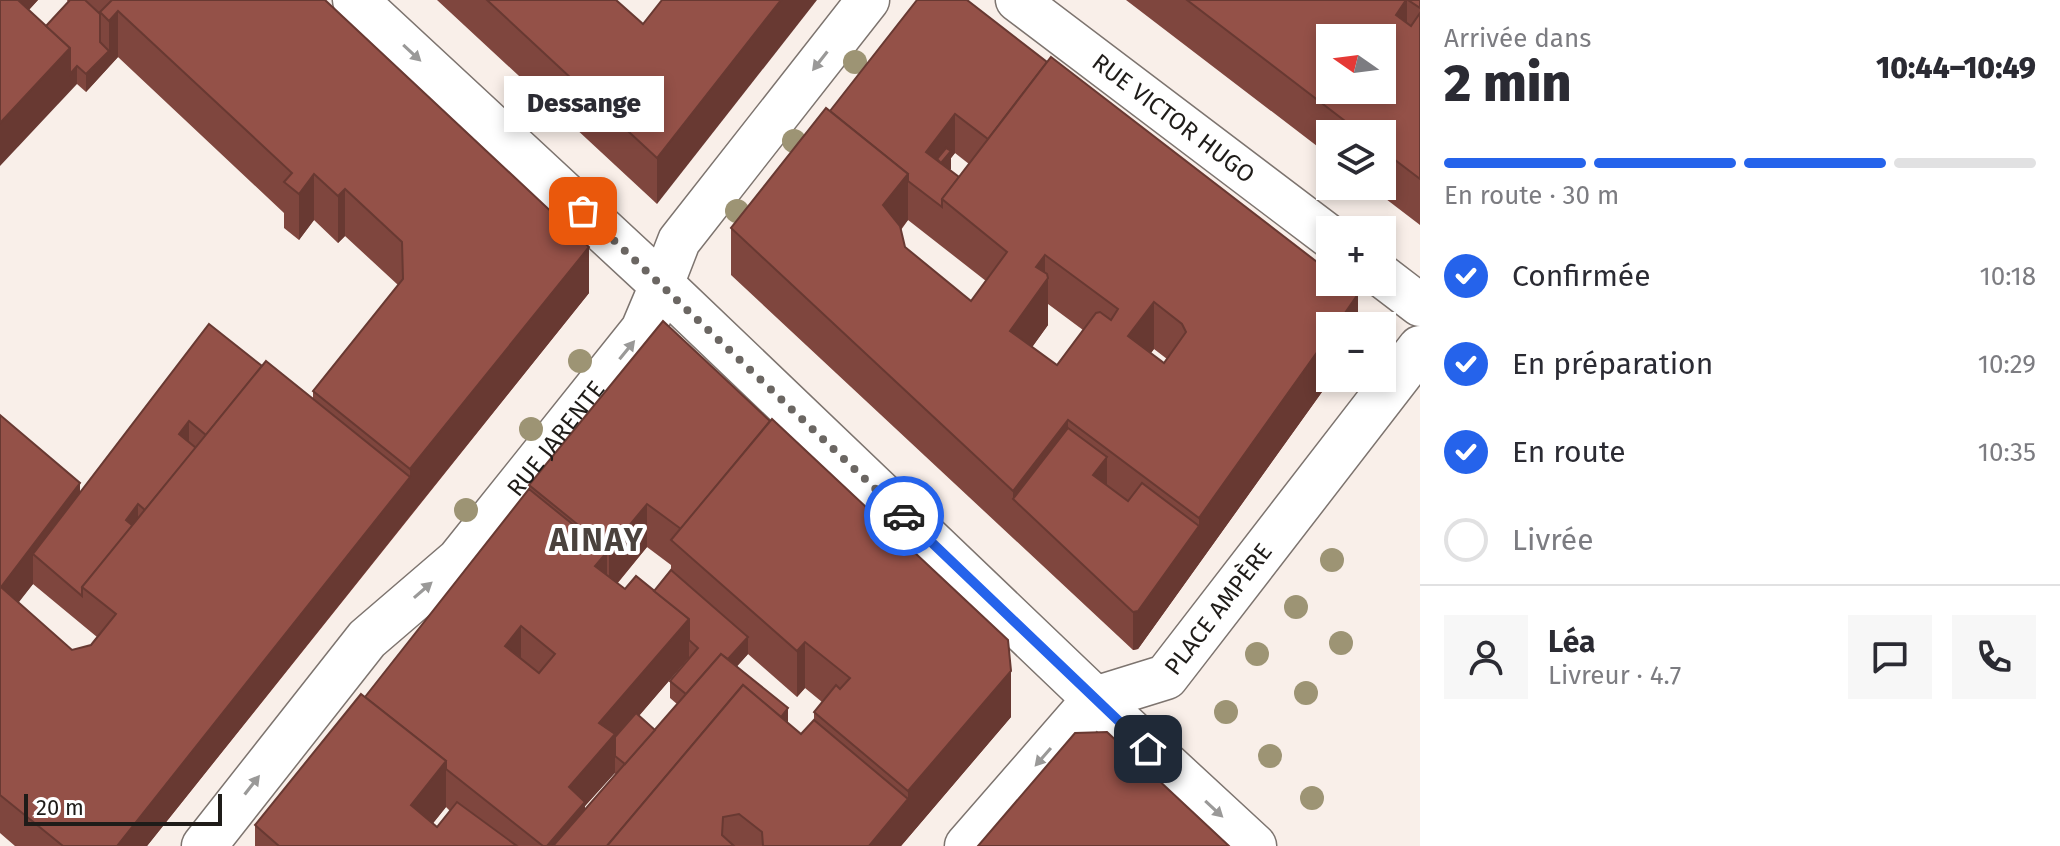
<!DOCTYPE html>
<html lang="fr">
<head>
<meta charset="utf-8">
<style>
  :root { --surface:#fff; --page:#f7f7f7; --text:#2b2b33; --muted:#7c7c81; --line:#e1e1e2; --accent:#2563eb }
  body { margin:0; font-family:"Fira Sans",sans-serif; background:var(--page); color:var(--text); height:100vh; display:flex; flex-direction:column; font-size:30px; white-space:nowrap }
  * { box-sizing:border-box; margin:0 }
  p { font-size:26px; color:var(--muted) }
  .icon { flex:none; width:44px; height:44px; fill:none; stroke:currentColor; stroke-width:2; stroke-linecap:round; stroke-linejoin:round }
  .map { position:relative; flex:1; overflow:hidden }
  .drawer { display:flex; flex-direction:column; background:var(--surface); width:640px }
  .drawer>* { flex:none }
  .needle { width:52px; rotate:284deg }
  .fabs { position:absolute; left:1316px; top:24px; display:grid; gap:16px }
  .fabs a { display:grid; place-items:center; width:80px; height:80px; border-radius:0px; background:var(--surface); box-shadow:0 4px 12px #0003; font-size:40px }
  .scale { position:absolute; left:24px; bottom:20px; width:198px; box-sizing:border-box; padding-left:8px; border:4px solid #1f1c19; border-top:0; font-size:22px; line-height:28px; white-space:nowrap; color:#1f1c19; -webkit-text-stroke:6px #fff; paint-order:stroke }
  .pin { position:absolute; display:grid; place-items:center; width:68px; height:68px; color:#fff; margin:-34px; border-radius:16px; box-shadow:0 4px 12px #0006 }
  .courier { position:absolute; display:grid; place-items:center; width:80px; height:80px; margin:-40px; border:6px solid #2563eb; border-radius:50%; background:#fff; color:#222; box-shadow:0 2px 10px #0007 }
  .bubble { position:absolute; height:56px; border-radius:0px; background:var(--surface); box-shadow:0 4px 12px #0003; font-size:26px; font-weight:800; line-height:56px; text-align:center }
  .overview em { font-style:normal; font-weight:800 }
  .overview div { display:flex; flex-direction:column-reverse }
  .overview { display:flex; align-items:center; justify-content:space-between; height:136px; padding:0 24px }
  h1 { font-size:52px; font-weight:800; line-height:60px }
  .bar { display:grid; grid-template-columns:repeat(4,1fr); gap:12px 8px; align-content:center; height:96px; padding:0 24px }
  .bar i { height:10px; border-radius:6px; background:var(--line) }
  .bar .on { background:var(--accent) }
  .bar p { grid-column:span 4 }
  .line { display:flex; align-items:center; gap:20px; padding:0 24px; border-top:2px solid var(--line) }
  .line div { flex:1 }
  .round { display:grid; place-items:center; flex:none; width:84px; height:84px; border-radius:0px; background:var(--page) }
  ol { padding:0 24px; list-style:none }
  li { display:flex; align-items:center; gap:24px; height:88px }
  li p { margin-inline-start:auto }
  li .icon { padding:8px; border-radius:50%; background:var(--accent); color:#fff; stroke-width:4 }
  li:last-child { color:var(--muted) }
  li i { width:44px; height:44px; border:4px solid var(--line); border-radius:50% }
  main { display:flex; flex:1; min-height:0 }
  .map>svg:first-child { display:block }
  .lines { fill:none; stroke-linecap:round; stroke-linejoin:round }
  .pedestrian-casing { stroke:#7d746f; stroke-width:45 }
  .minor-casing { stroke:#7d746f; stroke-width:47 }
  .pedestrian { stroke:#fff; stroke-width:42 }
  .minor { stroke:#fff; stroke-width:44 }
  .tree { fill:#9d9474 }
  .wall { fill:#7f463e; fill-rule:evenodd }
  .shaded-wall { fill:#683932 }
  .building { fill:#945148; stroke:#683932; stroke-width:2; fill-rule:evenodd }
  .oneway { fill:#9a9998 }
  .done { stroke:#6b6662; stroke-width:8; stroke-dasharray:0 14.4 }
  .route { stroke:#2563eb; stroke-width:10 }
  .labels { text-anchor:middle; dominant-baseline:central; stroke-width:8; stroke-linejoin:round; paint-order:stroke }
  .street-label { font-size:24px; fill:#1f1c19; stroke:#fff }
  .district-label { font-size:32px; font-weight:bold; letter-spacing:2px; fill:#4a423d; stroke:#fff }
</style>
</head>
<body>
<main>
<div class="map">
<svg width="1420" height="846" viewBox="0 0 1420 846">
  <rect width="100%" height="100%" fill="#f9efe9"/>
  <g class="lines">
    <defs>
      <g id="pedestrian">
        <path id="s1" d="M1017 0 1330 237"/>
        <path d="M1382 276 1420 305"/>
        <path d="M662 285 679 241 868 0"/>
      </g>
      <g id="minor">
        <path d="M355 0 662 285 1095 699 1254 846"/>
        <path id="s2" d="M1095 699 1166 677 1420 348"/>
        <path id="s3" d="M204 846 367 639 459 560 643 330 662 285"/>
        <path d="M967 846 1095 699"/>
      </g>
    </defs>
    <use href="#pedestrian" class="pedestrian-casing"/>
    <use href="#minor" class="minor-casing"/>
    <use href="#pedestrian" class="pedestrian"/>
    <use href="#minor" class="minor"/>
  </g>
  <g class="tree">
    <circle cx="855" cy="62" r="12"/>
    <circle cx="794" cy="141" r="12"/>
    <circle cx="737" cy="211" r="12"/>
    <circle cx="580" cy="361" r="12"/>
    <circle cx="531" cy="429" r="12"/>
    <circle cx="466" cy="510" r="12"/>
    <circle cx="1332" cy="560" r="12"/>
    <circle cx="1296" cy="607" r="12"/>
    <circle cx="1341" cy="643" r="12"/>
    <circle cx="1257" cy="654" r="12"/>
    <circle cx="1306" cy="693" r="12"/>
    <circle cx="1226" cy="712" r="12"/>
    <circle cx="1270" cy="756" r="12"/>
    <circle cx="1312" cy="798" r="12"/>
  </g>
  <g class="wall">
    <path d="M0 0H38L29 10 46 26 68 2 67 0H325L589 293 147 846H15L0 833V415L80 492 262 366 313 398V391L398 285 345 236 338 243 314 220 299 240 284 228V213L118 57 86 92 77 84ZM33 584 97 637 91 645 72 650 18 602Z"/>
    <path d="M437 0H616L643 24 662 0 657 204Z"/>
    <path d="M917 0 1358 326 1330 378H1332L1138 649 1133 650 731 275V228L830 111ZM955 153 969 164 959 177 949 170 951 169V158ZM908 220 986 281 971 301 905 247 901 230ZM1048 304 1083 330 1057 365 1032 347 1048 325ZM1154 349 1167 359 1164 363 1151 353Z"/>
    <path d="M1126 0H1420V225L1369 186H1382V134H1330V156Z"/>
    <path d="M663 321 1011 717 901 846H255V825L365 697 529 489V485ZM647 547 671 565V570L654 591 625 589 617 584ZM748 654 797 697 805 688 822 702 814 712V720L801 734 788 723 737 666ZM689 657 690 658 670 681V698L677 704 655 730 639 716ZM614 773 616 774 585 809V806ZM446 807 450 811 437 827 433 823Z"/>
  </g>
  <g class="shaded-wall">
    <path d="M7 0H38L7 33Z"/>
    <path d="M781 0H817L657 204V158Z"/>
    <path d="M1407 0V46L1396 15Z"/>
    <path d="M118 11V57L86 92V74L109 51V21Z"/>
    <path d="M70 48 77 66V84L0 166V123Z"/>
    <path d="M955 114V153L951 158V169L941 180V163L937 159V176L926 152Z"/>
    <path d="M314 174V220L299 240V194Z"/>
    <path d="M908 174V220L883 251V205Z"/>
    <path d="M345 189V236L338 243V196Z"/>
    <path d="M589 247V293L410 516V469Z"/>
    <path d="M1045 255V283L1048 278V325L1010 378V331L1036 267Z"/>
    <path d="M1358 294V326H1336Z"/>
    <path d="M1154 302V349L1128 382V336Z"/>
    <path d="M1330 334V378H1332L1138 649 1133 650V612L1199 526V518Z"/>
    <path d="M1068 420V466L1013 499V538V491Z"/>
    <path d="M189 421V451L179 434Z"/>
    <path d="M1107 457V496L1093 475Z"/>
    <path d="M410 477V516L147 846H117Z"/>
    <path d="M80 483V522L33 554V584L9 615 1 587Z"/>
    <path d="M138 504V560L126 520Z"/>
    <path d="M647 504V547L609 593V550Z"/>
    <path d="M607 552V591L595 566Z"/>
    <path d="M689 619V658L615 743V773L585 806V840L580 846H547L569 787 599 723Z"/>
    <path d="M521 626V665L505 646Z"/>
    <path d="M748 637V654L692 717V700Z"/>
    <path d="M805 642V688L797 697V651Z"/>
    <path d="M1011 671V717L901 846H869L908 799V791Z"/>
    <path d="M788 708V738L777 722Z"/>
    <path d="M446 761V807L415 846 411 805Z"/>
  </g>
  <g class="building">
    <path d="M0 0H18L70 48 0 123Z"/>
    <path d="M70 0H85L100 14V42L109 51 86 74 77 66 70 74V48L46 26Z"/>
    <path d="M112 0H325L589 247 410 469 313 391 403 279 402 242 345 189 338 196 314 174 299 194 284 182 292 173 118 11 109 21 100 12Z"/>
    <path d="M487 0H616L643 24 662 0H781L657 158Z"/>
    <path d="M917 0H967L1047 62 988 139 955 114 926 152 959 177 942 199V207L908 181V174L830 111Z"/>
    <path d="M1187 0H1406L1396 15 1411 26 1420 13V179L1382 150V134H1362ZM1330 38H1382V90H1330Z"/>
    <path d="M1408 0H1420V8Z"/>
    <path d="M1051 57 1330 272V282H1343L1358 294 1336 326H1330V334L1199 518 1068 420 1013 491 731 228 826 108 908 174 883 205 900 226 905 247 971 301 1007 252 942 199ZM1045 255 1118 309 1111 320 1100 312 1096 313 1057 365 1010 331 1048 278 1047 274 1036 267ZM1154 302 1182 324 1186 332 1164 363 1128 336Z"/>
    <path d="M946 148 951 151 941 163 937 159Z"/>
    <path d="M663 321 770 421 681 529 647 504 609 550 529 485Z"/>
    <path d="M209 324 262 366 206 435 189 421 179 434 196 448 145 510 138 504 126 520 133 526 82 587V596L33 554Z"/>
    <path d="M266 361 410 477 117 846H63L0 795V415L80 483 1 587 72 650 91 645 116 614 82 587Z"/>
    <path d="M772 419 1008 640 1011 671 908 791 814 712 836 685 840 689 850 678 805 642 797 651 671 540Z"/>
    <path d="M1068 428 1107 457 1093 475 1128 501 1142 483 1199 526 1138 611 1133 612 1013 499Z"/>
    <path d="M529 489 607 552 595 566 625 589 636 576 689 619 599 723 615 734 569 787 585 802 547 846H543L446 769V761L365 697ZM521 626 555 654 539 673 505 646Z"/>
    <path d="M671 570 748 637 728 659 721 654 686 694 670 681 698 648 689 640V619L654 591Z"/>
    <path d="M721 654 788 708 781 717 743 685 607 846H553Z"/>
    <path d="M743 685 801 734 814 720 908 799 869 846H763L762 832 739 814 723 817 722 835 734 846H607Z"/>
    <path d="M361 694 446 761 411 805 437 827 457 802 517 846H279L255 825Z"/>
    <path d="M636 713 655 730 625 764 615 756V737Z"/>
    <path d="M1107 732 1229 846H978L1075 733Z"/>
  </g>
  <defs><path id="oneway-solid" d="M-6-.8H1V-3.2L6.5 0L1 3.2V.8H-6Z" transform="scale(2)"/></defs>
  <g class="oneway">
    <use href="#oneway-solid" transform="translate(412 53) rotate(43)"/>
    <use href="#oneway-solid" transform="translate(820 61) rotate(128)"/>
    <use href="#oneway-solid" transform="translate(627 350) rotate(-51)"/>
    <use href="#oneway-solid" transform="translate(423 590) rotate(-41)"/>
    <use href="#oneway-solid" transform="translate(1043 757) rotate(131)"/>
    <use href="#oneway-solid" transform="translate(252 785) rotate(-52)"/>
    <use href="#oneway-solid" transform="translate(1214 809) rotate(43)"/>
  </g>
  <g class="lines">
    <path class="done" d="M583 211 904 516"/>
    <path class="route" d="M904 516 1148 749"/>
  </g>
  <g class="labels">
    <g class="street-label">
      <text stroke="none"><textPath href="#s1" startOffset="196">RUE VICTOR HUGO</textPath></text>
      <text stroke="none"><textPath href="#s3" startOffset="540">RUE JARENTE</textPath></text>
      <text stroke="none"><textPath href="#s2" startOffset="160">PLACE AMPÈRE</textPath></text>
    </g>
    <g class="district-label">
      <text x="597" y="540">AINAY</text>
    </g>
  </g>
</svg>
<div class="fabs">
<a><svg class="needle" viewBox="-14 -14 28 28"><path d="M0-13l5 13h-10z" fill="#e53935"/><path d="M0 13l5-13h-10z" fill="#7c7c81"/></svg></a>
<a><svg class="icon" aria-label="layers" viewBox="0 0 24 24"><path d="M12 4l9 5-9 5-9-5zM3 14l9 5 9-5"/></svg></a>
<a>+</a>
<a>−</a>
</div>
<div class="scale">20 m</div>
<div class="pin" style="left:583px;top:211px;background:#ea580c"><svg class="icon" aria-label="bag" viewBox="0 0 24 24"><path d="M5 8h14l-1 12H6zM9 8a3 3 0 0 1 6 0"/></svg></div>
<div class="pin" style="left:1148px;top:749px;background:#1f2937"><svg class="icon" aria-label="home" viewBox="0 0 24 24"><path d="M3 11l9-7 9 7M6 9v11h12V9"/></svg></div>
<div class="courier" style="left:904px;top:516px"><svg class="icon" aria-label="car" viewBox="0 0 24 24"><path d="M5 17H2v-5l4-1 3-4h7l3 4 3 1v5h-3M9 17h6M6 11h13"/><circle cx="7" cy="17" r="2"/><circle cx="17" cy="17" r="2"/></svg></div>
<div class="bubble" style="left:504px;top:76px;width:160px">Dessange</div>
</div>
<section class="drawer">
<div class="overview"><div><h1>2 min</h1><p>Arrivée dans</p></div><em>10:44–10:49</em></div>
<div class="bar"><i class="on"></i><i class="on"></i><i class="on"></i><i></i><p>En route · 30 m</p></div>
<ol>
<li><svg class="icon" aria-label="check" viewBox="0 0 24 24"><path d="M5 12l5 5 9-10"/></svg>Confirmée<p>10:18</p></li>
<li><svg class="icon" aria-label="check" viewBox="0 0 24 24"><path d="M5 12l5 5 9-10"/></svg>En préparation<p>10:29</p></li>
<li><svg class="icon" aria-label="check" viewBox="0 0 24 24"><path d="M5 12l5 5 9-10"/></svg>En route<p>10:35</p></li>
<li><i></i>Livrée</li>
</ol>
<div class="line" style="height:144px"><a class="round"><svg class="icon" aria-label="person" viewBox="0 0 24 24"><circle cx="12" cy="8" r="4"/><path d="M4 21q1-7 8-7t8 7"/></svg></a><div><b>Léa</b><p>Livreur · 4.7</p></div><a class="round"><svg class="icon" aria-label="chat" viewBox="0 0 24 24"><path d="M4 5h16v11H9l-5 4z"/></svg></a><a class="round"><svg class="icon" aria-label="phone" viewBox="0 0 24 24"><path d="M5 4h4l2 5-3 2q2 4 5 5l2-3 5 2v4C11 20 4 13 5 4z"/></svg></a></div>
</section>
</main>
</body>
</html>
